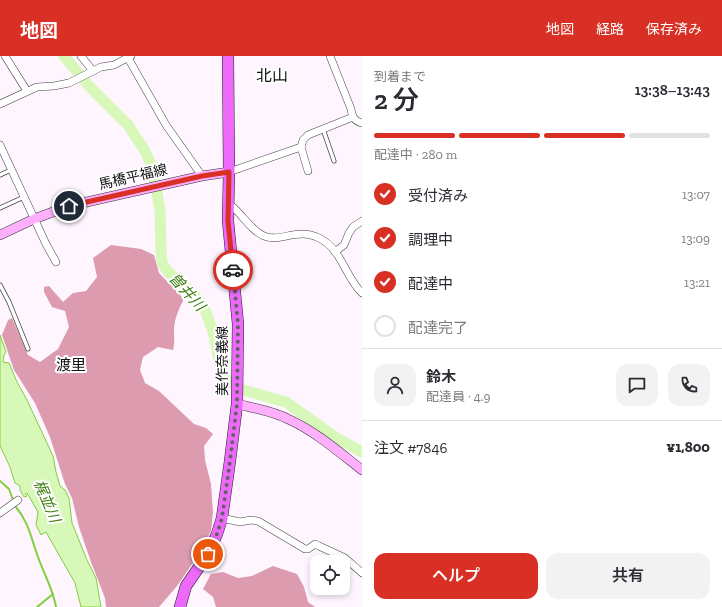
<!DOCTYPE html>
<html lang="ja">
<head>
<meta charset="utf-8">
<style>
  :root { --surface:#fff; --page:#f2f2f3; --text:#2b2b33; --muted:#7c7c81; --line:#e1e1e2; --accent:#d93025 }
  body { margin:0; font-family:"Zilla Slab","Noto Sans JP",serif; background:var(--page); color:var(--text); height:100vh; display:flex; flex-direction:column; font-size:15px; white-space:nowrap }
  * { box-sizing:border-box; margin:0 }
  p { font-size:13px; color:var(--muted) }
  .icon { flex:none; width:22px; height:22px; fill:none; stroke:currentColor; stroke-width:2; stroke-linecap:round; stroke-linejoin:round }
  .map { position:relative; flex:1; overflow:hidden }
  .panel { display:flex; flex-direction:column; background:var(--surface); width:360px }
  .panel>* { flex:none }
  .tools { position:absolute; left:310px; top:499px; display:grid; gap:8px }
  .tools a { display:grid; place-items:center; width:40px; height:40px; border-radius:8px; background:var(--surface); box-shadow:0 2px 6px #0003; font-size:20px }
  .pin { position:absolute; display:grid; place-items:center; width:34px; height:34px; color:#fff; margin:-17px; border:2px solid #fff; border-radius:50%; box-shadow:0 1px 4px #0007 }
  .courier { position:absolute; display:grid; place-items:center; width:40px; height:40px; margin:-20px; border:3px solid #d93025; border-radius:50%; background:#fff; color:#222; box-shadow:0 1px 5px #0007 }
  .headline em { font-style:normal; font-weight:600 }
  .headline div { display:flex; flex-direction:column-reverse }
  .headline { display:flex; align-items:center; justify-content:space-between; height:68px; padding:0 12px }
  h1 { font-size:26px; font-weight:600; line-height:30px }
  .bar { display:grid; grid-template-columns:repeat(4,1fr); gap:6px 4px; align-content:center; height:48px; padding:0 12px }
  .bar i { height:5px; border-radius:3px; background:var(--line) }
  .bar .current { background:var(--accent) }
  .bar p { grid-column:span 4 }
  .line { display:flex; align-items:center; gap:10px; padding:0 12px; border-top:1px solid var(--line) }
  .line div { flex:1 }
  .round { display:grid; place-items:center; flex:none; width:42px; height:42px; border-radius:12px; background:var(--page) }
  ol { padding:0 12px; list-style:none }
  li { display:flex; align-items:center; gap:12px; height:44px }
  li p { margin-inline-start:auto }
  li .icon { padding:4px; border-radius:50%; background:var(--accent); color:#fff; stroke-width:4 }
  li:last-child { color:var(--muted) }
  li i { width:22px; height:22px; border:2px solid var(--line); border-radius:50% }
  .action { display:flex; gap:8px; margin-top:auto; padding:8px 12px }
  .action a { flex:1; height:46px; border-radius:12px; background:var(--accent); color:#fff; font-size:16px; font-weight:600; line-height:46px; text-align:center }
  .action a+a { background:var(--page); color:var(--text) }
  header { display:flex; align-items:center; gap:24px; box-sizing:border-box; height:56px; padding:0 20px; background:var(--accent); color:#fff }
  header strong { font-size:19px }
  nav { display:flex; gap:22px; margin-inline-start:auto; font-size:14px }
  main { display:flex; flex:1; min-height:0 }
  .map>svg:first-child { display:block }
  .forest { fill:#dd9baf }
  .water { fill:#d7f8b8; stroke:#81d03d }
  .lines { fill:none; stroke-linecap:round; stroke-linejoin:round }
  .stream { stroke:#81d03d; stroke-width:2 }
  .river { stroke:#d7f8b8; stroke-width:11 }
  .service-casing { stroke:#444; stroke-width:5 }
  .minor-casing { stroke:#444; stroke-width:8 }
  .secondary-casing { stroke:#333; stroke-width:10 }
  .primary-casing { stroke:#222; stroke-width:12 }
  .service { stroke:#fff; stroke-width:3.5 }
  .minor { stroke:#fff; stroke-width:7 }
  .secondary { stroke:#ffb0fc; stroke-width:9 }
  .primary { stroke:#ec69fa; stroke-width:11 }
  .done { stroke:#646164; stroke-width:4; stroke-dasharray:0 7.2 }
  .route { stroke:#d93025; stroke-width:5 }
  .labels { text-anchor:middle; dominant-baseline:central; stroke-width:4; stroke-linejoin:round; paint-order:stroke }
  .street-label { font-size:14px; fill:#111; stroke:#fff }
  .water-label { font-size:15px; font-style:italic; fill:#428215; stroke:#fff }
  .neighbourhood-label { font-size:15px; fill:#111; stroke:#fff }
  .quarter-label { font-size:16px; fill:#111; stroke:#fff }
</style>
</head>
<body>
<header>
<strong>地図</strong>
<nav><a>地図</a><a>経路</a><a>保存済み</a></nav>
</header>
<main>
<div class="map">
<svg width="362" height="551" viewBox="0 0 362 551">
  <rect width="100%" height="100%" fill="#fef5ff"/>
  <g class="forest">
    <path d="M111 189 141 193 154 199 159 217 184 243C179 252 174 264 174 274 174 282 175 286 173 294L158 291 143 301 140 314 145 327 159 335 194 368 206 372 213 378 204 390 205 404 211 428 213 456 211 475 197 501 177 530 159 551H106L105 542 91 506 79 471 72 442 65 428 50 381 35 347 14 314 2 279 8 264 12 262 28 299 40 306 58 293 69 271 65 255 52 251 44 236V231L49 230 63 246 73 237 86 235 97 221 93 202Z"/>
    <path d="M273 510 297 518 304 531 308 546 315 551H216L213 541 203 533 211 518 223 516 238 522 252 520Z"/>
  </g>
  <path class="water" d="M0 279 6 296 4 299 3 306 9 307 17 326 27 344 53 400 56 416 60 430 65 434 69 442 72 467 87 504 96 522 101 551H81L75 527 46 476 41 479 36 469 38 456 27 437 25 438 27 440 24 441 20 434V430L15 427 10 411 0 390Z"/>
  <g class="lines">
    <g class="stream">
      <path d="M0 425 9 433 13 444"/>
      <path d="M15 450C29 466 31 482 38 501 44 518 53 533 56 551"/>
      <path d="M37 551 53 538"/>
    </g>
    <path class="river" d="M64 0 89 30 128 69 145 95 152 110 160 154 161 195 162 207 168 216 193 237 204 251 213 275 221 313 226 323 243 334 286 346 335 381 362 396"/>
    <defs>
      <g id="service">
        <path d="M323 73 334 105"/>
        <path d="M0 119 11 114"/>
        <path d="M0 152 24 141"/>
        <path d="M0 229 9 246 28 293"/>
      </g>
      <g id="minor">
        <path d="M5 0 27 35"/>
        <path d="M81 0 93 15"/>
        <path d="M330 0 351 53C352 60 354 65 362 67"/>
        <path d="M128 2 166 69 202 120"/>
        <path d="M0 48 37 31 54 30 69 27 101 11 114 9 131 0"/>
        <path d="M0 89 46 188 56 206"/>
        <path d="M301 91 303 84 308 79 353 61"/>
        <path d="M229 116 301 91 308 115"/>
        <path d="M228 149 233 151C243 160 252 175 264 180 280 187 297 171 319 182 342 193 345 221 362 237"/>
        <path d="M335 196 344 189 349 177 353 171 362 165"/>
        <path d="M0 457 18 444"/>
        <path d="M222 462 240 466 251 464 258 465 305 493H308L315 488 319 490 345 502 362 517"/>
      </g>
      <g id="secondary">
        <path d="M0 179 34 163 69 150 202 120 229 116"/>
        <path d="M237 348C254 352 273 355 288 363 315 375 339 396 362 414"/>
      </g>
      <path id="primary" d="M180 551 186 530 208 498 217 478 222 462 230 405 237 348 238 268 228 165 229 116 228 0"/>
    </defs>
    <use href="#service" class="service-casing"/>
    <use href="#minor" class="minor-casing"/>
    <use href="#secondary" class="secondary-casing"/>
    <use href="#primary" class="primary-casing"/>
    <use href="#service" class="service"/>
    <use href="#minor" class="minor"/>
    <use href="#secondary" class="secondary"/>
    <use href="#primary" class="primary"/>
  </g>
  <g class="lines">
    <path class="done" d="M208 498 217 478 222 462 230 405 237 348 238 268 233 214"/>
    <path class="route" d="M69 150 202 120 229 116 228 165 233 214"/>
  </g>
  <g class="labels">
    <g class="street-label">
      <text transform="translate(133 121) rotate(-13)">馬橋平福線</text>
      <text transform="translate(222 305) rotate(-90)">美作奈義線</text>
    </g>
    <g class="water-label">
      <text transform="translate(187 236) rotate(48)">曽井川</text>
      <text transform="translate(47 445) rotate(67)">梶並川</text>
    </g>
    <g class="neighbourhood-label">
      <text x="71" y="309">渡里</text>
    </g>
    <g class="quarter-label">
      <text x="272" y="19">北山</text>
    </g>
  </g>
</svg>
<div class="tools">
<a><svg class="icon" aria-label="locate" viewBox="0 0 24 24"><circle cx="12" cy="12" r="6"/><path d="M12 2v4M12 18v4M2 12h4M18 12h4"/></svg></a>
</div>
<div class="pin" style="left:208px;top:498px;background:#ea580c"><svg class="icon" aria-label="bag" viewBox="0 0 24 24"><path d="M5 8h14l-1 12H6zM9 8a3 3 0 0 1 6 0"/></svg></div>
<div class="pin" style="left:69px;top:150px;background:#1f2937"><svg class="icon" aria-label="home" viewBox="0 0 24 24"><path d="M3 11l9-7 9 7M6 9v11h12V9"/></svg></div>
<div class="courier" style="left:233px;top:214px"><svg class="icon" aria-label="car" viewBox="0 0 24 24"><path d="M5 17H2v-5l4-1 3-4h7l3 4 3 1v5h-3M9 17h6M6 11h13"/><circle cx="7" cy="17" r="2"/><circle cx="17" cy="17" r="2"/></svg></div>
</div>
<section class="panel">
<div class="headline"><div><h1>2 分</h1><p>到着まで</p></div><em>13:38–13:43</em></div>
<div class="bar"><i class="current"></i><i class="current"></i><i class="current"></i><i></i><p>配達中 · 280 m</p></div>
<ol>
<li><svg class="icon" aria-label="check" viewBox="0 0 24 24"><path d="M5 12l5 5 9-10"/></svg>受付済み<p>13:07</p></li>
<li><svg class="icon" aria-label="check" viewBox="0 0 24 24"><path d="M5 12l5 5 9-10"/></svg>調理中<p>13:09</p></li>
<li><svg class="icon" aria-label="check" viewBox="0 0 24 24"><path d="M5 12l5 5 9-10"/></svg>配達中<p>13:21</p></li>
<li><i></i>配達完了</li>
</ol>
<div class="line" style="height:72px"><a class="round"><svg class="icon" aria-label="person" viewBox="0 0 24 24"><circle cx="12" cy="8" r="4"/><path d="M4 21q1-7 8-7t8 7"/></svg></a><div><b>鈴木</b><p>配達員 · 4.9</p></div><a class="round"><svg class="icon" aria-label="chat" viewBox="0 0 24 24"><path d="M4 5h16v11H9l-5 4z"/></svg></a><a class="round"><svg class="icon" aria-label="phone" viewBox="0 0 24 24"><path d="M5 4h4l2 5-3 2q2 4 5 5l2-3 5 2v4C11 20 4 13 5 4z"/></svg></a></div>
<div class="line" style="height:52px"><div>注文 #7846</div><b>¥1,800</b></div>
<div class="action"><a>ヘルプ</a><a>共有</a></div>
</section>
</main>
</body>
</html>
